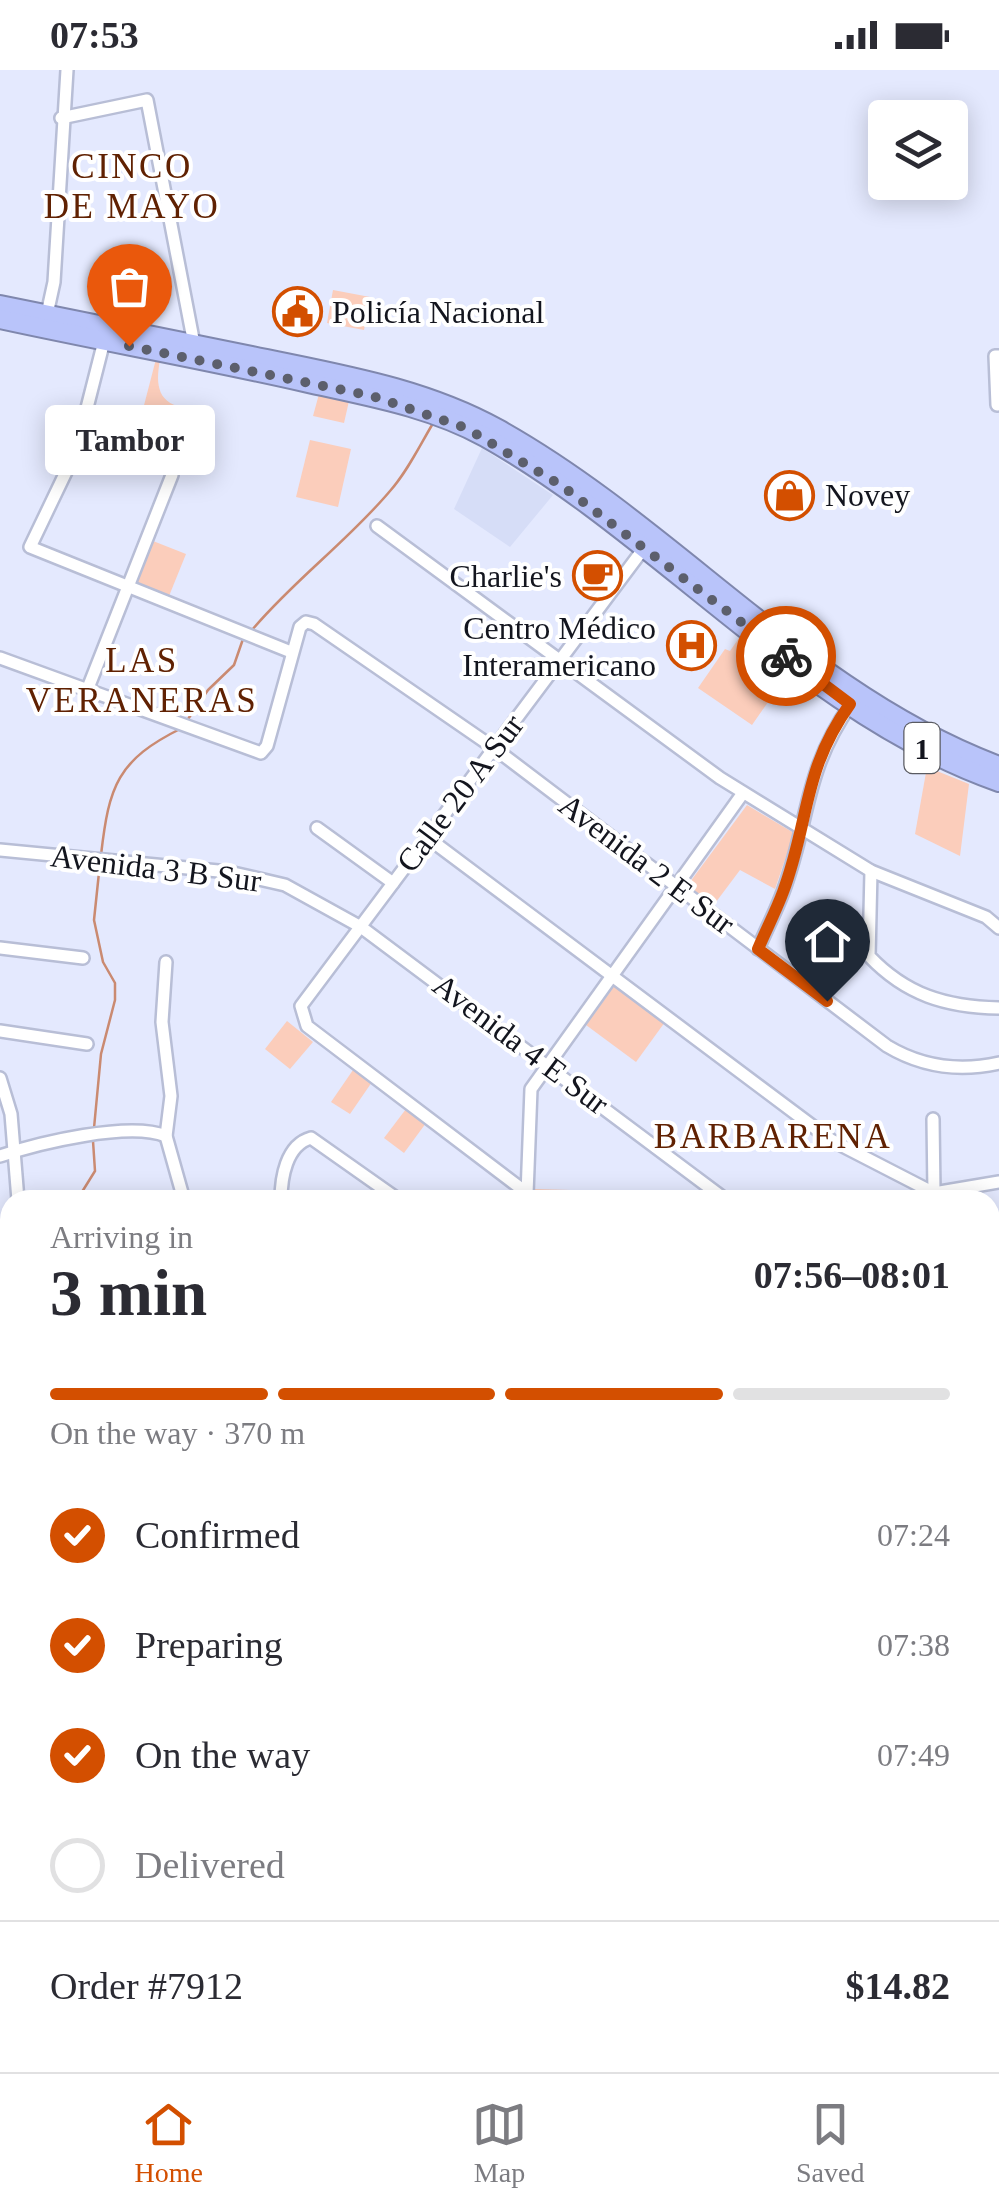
<!DOCTYPE html>
<html lang="en">
<head>
<meta charset="utf-8">
<style>
  :root { --surface:#fff; --page:#f2f2f3; --text:#2b2b33; --muted:#7c7c81; --line:#e1e1e2; --accent:#d34f00 }
  body { margin:0; font-family:Georgia,serif; background:var(--page); color:var(--text); height:100vh; display:flex; flex-direction:column; font-size:38px; white-space:nowrap }
  * { box-sizing:border-box; margin:0 }
  p { font-size:32px; color:var(--muted) }
  .icon { flex:none; width:55px; height:55px; fill:none; stroke:currentColor; stroke-width:2; stroke-linecap:round; stroke-linejoin:round }
  .map { position:relative; flex:1; overflow:hidden }
  .panel { position:absolute; left:0px; top:1120px; width:1000px; height:882px; display:flex; flex-direction:column; background:var(--surface); border-radius:30px 30px 0 0; box-shadow:0 5px 25px #0003 }
  .panel>* { flex:none }
  .tools { position:absolute; left:868px; top:30px; display:grid; gap:20px }
  .tools a { display:grid; place-items:center; width:100px; height:100px; border-radius:10px; background:var(--surface); box-shadow:0 5px 25px #0003; font-size:50px }
  .pin { position:absolute; display:grid; place-items:center; width:85px; height:85px; color:#fff; margin:-102px -42px; border-radius:50% 50% 50% 0; rotate:-45deg; box-shadow:0 0 10px #0007 }
  .pin .icon { rotate:45deg }
  .courier { position:absolute; display:grid; place-items:center; width:100px; height:100px; margin:-50px; border:8px solid #d34f00; border-radius:50%; background:#fff; color:#222; box-shadow:0 2px 12px #0007 }
  .bubble { position:absolute; height:70px; border-radius:10px; background:var(--surface); box-shadow:0 5px 25px #0003; font-size:32px; font-weight:700; line-height:70px; text-align:center }
  .head em { font-style:normal; font-weight:700 }
  .head div { display:flex; flex-direction:column-reverse }
  .head { display:flex; align-items:center; justify-content:space-between; height:170px; padding:0 50px }
  h1 { font-size:65px; font-weight:700; line-height:75px }
  .bar { display:grid; grid-template-columns:repeat(4,1fr); gap:15px 10px; align-content:center; height:120px; padding:0 50px }
  .bar i { height:12px; border-radius:8px; background:var(--line) }
  .bar .selected { background:var(--accent) }
  .bar p { grid-column:span 4 }
  .line { display:flex; align-items:center; gap:25px; padding:0 50px; border-top:2px solid var(--line) }
  .line div { flex:1 }
  ol { padding:0 50px; list-style:none }
  li { display:flex; align-items:center; gap:30px; height:110px }
  li p { margin-inline-start:auto }
  li .icon { padding:10px; border-radius:50%; background:var(--accent); color:#fff; stroke-width:4 }
  li:last-child { color:var(--muted) }
  li i { width:55px; height:55px; border:5px solid var(--line); border-radius:50% }
  .status { display:flex; justify-content:space-between; align-items:center; height:70px; padding:0 50px; background:var(--surface); direction:ltr }
  .status svg { height:28px; fill:currentColor }
  .tabs { display:flex; justify-content:space-around; align-items:center; height:140px; border-top:2px solid var(--line); background:var(--surface); font-size:28px; color:var(--muted) }
  .tabs a { display:grid; justify-items:center; gap:5px }
  .tabs .selected { color:var(--accent) }
  .map>svg:first-child { display:block }
  .built { fill:#d6ddf7 }
  .green { fill:#fbcdbb }
  .lines { fill:none; stroke-linecap:round; stroke-linejoin:round }
  .stream { stroke:#ca8a71; stroke-width:2.5 }
  .minor-casing { stroke:#b8bed6; stroke-width:16 }
  .highway-casing { stroke:#7f87ad; stroke-width:22 }
  .minor { stroke:#fff; stroke-width:11 }
  .highway { stroke:#b9c4fa; stroke-width:18 }
  .done { stroke:#5c5f6c; stroke-width:10; stroke-dasharray:0 18 }
  .route { stroke:#d34f00; stroke-width:12 }
  .labels { text-anchor:middle; dominant-baseline:central; stroke-width:8; stroke-linejoin:round; paint-order:stroke }
  .shield { fill:#fff; stroke:#5a5b62; stroke-width:2.5 }
  .shield-label { font-size:30px; font-weight:bold; fill:#13151e }
  .poi-label { font-size:32px; fill:#13151e; stroke:#fff; text-anchor:start }
  .street-label { font-size:32px; fill:#13151e; stroke:#fff }
  .neighbourhood-label { font-size:35px; letter-spacing:2.5px; fill:#602102; stroke:#fff }
</style>
</head>
<body>
<div class="status"><b>07:53</b><svg viewBox="0 0 49 12"><path d="M0 12V9h3v3zM5 12V6h3v6zM10 12V3h3v9zM15 12V0h3v12zM26 1h20v11H26zM47 4h2v5h-2z"/></svg></div>
<div class="map">
<svg width="999" height="2002" viewBox="0 0 999 2002">
  <rect width="100%" height="100%" fill="#e4e9fe"/>
  <path class="built" d="M482 378 553 425 510 477 454 439Z"/>
  <g class="green">
    <path d="M333 220 370 227 364 260 327 253Z"/>
    <path d="M156 289 160 290C155 316 158 335 188 338L174 384 135 370Z"/>
    <path d="M319 324 349 331 344 353 313 346Z"/>
    <path d="M310 370 351 379 338 437 296 427Z"/>
    <path d="M153 471 186 484 167 531 134 518Z"/>
    <path d="M741 565 791 599 752 655 698 618 725 579 730 581Z"/>
    <path d="M927 697 969 714 960 786 915 764Z"/>
    <path d="M747 735 794 763 775 819 740 800 713 836 687 816Z"/>
    <path d="M615 915 665 952 636 992 586 955Z"/>
    <path d="M287 951 313 972 290 999 265 979Z"/>
    <path d="M353 1000 372 1012 350 1044 331 1032Z"/>
    <path d="M406 1039 426 1053 404 1083 384 1068Z"/>
    <path d="M534 1119 608 1121V1130H534Z"/>
  </g>
  <g class="lines">
    <g class="stream">
      <path d="M252 560C294 510 348 471 390 421 407 402 419 377 432 355"/>
      <path d="M186 652 208 620 234 595 243 569"/>
      <path d="M101 785C109 716 117 690 182 658"/>
      <path d="M94 1058 101 984 115 930V913L103 892 94 850 100 793"/>
      <path d="M77 1130 95 1101 93 1071"/>
      <path d="M990 1577 999 1556"/>
    </g>
    <defs>
      <g id="minor">
        <path d="M61 48 147 30 194 274"/>
        <path d="M47 244 54 212 67 0"/>
        <path d="M104 271 76 381 30 477 291 582"/>
        <path d="M997 335 995 286H999"/>
        <path d="M377 456 720 708 871 801 986 847 999 858"/>
        <path d="M0 588 261 683 267 676 300 557 306 552 314 554 494 678 887 976C922 997 959 1002 999 993"/>
        <path d="M88 618 172 405"/>
        <path d="M317 758 393 813"/>
        <path d="M428 768 831 1070 934 1123 999 1112"/>
        <path d="M0 780 229 802 285 815 361 857 726 1130"/>
        <path d="M871 801 869 886C906 925 946 937 999 938"/>
        <path d="M0 878 83 888"/>
        <path d="M758 879C766 860 776 841 783 822 810 750 803 702 851 634"/>
        <path d="M166 892 162 952 171 1026 166 1066 184 1130"/>
        <path d="M0 961 87 974"/>
        <path d="M0 1008 11 1044 18 1130"/>
        <path d="M933 1049 934 1123"/>
        <path d="M0 1086C39 1073 129 1051 166 1066"/>
        <path d="M527 1123 307 956 301 936 647 474"/>
        <path d="M527 1124 531 1019 743 723"/>
        <path d="M281 1130C281 1108 286 1075 311 1068L399 1130"/>
        <path d="M990 1238 999 1240"/>
        <path d="M990 1352 999 1354"/>
        <path d="M990 1456 999 1459"/>
        <path d="M990 1507 999 1473"/>
        <path d="M999 1583V1594"/>
        <path d="M990 1697 999 1695"/>
        <path d="M0 1707 10 1690"/>
        <path d="M990 1786 999 1785"/>
        <path d="M990 1871 999 1866"/>
        <path d="M296 1992 320 2002"/>
        <path d="M361 1992 363 2002"/>
        <path d="M800 1992 805 2002"/>
        <path d="M179 2002 184 1992"/>
        <path d="M276 2002 280 1992"/>
        <path d="M395 2002 399 1992"/>
        <path d="M746 2002 757 1992"/>
      </g>
      <g id="highway">
        <path d="M0 235C84 252 168 269 252 286 337 304 422 317 498 359 674 457 808 625 999 696"/>
        <path d="M0 249C101 271 203 289 304 312 366 326 428 336 485 367 661 466 807 645 999 712"/>
      </g>
    </defs>
    <use href="#minor" class="minor-casing"/>
    <use href="#highway" class="highway-casing"/>
    <use href="#minor" class="minor"/>
    <use href="#highway" class="highway"/>
  </g>
  <g class="lines">
    <path class="done" d="M129 276 372 326 466 358 562 416 786 586"/>
    <path class="route" d="M786 586 850 634C802 701 810 750 783 822 776 841 766 860 758 879L827 931"/>
  </g>
  <defs>
    <symbol id="civic-ring" viewBox="-11 -11 22 22"><circle r="9.5" fill="#fff" stroke="#d34f00" stroke-width="1.5"/><path d="M-.6-6.5H3V-4.5H.6V-3L4-1V1h2V6H-6V1h2V-1L-.6-3ZM-1.2 2.5V6h2.4V2.5Z" fill="#d34f00"/></symbol>
    <symbol id="shop-ring" viewBox="-11 -11 22 22"><circle r="9.5" fill="#fff" stroke="#d34f00" stroke-width="1.5"/><path d="M-5-2.5h2.3a2.7 3.5 0 0 1 5.4 0H5L5.5 6h-11ZM-1.5-2.5h3a1.5 2.3 0 0 0-3 0Z" fill="#d34f00"/></symbol>
    <symbol id="cafe-ring" viewBox="-11 -11 22 22"><circle r="9.5" fill="#fff" stroke="#d34f00" stroke-width="1.5"/><path d="M-5.5-4.5H6V0H3Q3 3.5 0 3.5H-2.5Q-5.5 3.5-5.5 0ZM3-3.2v2h1.7v-2ZM-6 4.5H4V6H-6Z" fill="#d34f00"/></symbol>
    <symbol id="hospital-ring" viewBox="-11 -11 22 22"><circle r="9.5" fill="#fff" stroke="#d34f00" stroke-width="1.5"/><path d="M-5-5h3v3.5h4V-5h3V5h-3V1.5h-4V5h-3Z" fill="#d34f00"/></symbol>
  </defs>
  <g fill-rule="evenodd">
    <use href="#civic-ring" x="270" y="214" width="55" height="55"/>
    <use href="#shop-ring" x="762" y="398" width="55" height="55"/>
    <use href="#cafe-ring" x="570" y="478" width="55" height="55"/>
    <use href="#hospital-ring" x="664" y="548" width="55" height="55"/>
  </g>
  <g class="labels">
    <rect class="shield" x="904.5" y="653" width="35" height="50" rx="8"/>
    <g class="shield-label">
      <text x="922" y="678">1</text>
    </g>
    <g class="poi-label">
      <text x="332" y="242">Policía Nacional</text>
      <text x="825" y="425">Novey</text>
      <text x="562" y="506" text-anchor="end">Charlie's</text>
      <text x="656" y="558" text-anchor="end">Centro Médico<tspan x="656" dy="37">Interamericano</tspan></text>
    </g>
    <g class="street-label">
      <text transform="translate(460 723) rotate(-53)">Calle 20 A Sur</text>
      <text transform="translate(647 794) rotate(37)">Avenida 2 E Sur</text>
      <text transform="translate(156 798) rotate(7)">Avenida 3 B Sur</text>
      <text transform="translate(521 974) rotate(37)">Avenida 4 E Sur</text>
    </g>
    <g class="neighbourhood-label">
      <text x="132" y="96">CINCO<tspan x="132" dy="40">DE MAYO</tspan></text>
      <text x="142" y="590">LAS<tspan x="142" dy="40">VERANERAS</tspan></text>
      <text x="773" y="1066">BARBARENA</text>
    </g>
  </g>
</svg>
<div class="tools">
<a><svg class="icon" aria-label="layers" viewBox="0 0 24 24"><path d="M12 4l9 5-9 5-9-5zM3 14l9 5 9-5"/></svg></a>
</div>
<div class="pin" style="left:129px;top:276px;background:#ea580c"><svg class="icon" aria-label="bag" viewBox="0 0 24 24"><path d="M5 8h14l-1 12H6zM9 8a3 3 0 0 1 6 0"/></svg></div>
<div class="pin" style="left:827px;top:931px;background:#1f2937"><svg class="icon" aria-label="home" viewBox="0 0 24 24"><path d="M3 11l9-7 9 7M6 9v11h12V9"/></svg></div>
<div class="courier" style="left:786px;top:586px"><svg class="icon" aria-label="bike" viewBox="0 0 24 24"><circle cx="6" cy="16" r="4"/><circle cx="18" cy="16" r="4"/><path d="M6 16l4-8h5l3 8M10 8l3 8H6M13 5h3"/></svg></div>
<div class="bubble" style="left:45px;top:335px;width:170px">Tambor</div>
<section class="panel">
<div class="head"><div><h1>3 min</h1><p>Arriving in</p></div><em>07:56–08:01</em></div>
<div class="bar"><i class="selected"></i><i class="selected"></i><i class="selected"></i><i></i><p>On the way · 370 m</p></div>
<ol>
<li><svg class="icon" aria-label="check" viewBox="0 0 24 24"><path d="M5 12l5 5 9-10"/></svg>Confirmed<p>07:24</p></li>
<li><svg class="icon" aria-label="check" viewBox="0 0 24 24"><path d="M5 12l5 5 9-10"/></svg>Preparing<p>07:38</p></li>
<li><svg class="icon" aria-label="check" viewBox="0 0 24 24"><path d="M5 12l5 5 9-10"/></svg>On the way<p>07:49</p></li>
<li><i></i>Delivered</li>
</ol>
<div class="line" style="height:130px"><div>Order #7912</div><b>$14.82</b></div>
</section>
</div>
<nav class="tabs">
<a class="selected"><svg class="icon" aria-label="home" viewBox="0 0 24 24"><path d="M3 11l9-7 9 7M6 9v11h12V9"/></svg>Home</a>
<a><svg class="icon" aria-label="map" viewBox="0 0 24 24"><path d="M3 6l6-2 6 2 6-2v14l-6 2-6-2-6 2zM9 4v14M15 6v14"/></svg>Map</a>
<a><svg class="icon" aria-label="saved" viewBox="0 0 24 24"><path d="M7 4h10v16l-5-4-5 4z"/></svg>Saved</a>
</nav>
</body>
</html>
